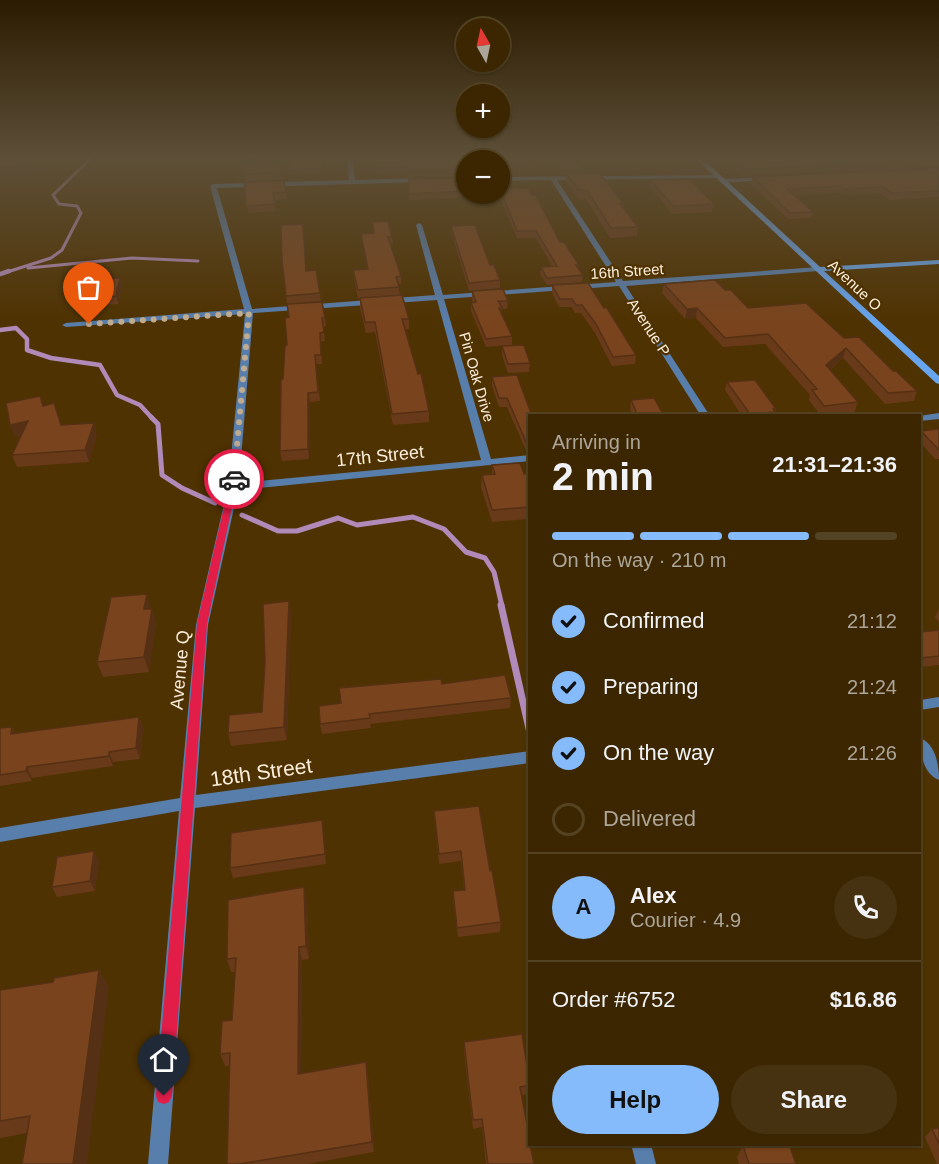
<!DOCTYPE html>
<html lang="en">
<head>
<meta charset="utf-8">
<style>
  :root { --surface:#3b2601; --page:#463210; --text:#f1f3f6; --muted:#aca599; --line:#544323; --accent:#86bbfb }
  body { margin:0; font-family:Helvetica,sans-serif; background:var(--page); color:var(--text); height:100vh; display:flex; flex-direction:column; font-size:22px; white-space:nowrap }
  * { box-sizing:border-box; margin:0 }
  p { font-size:20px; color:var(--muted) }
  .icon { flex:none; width:33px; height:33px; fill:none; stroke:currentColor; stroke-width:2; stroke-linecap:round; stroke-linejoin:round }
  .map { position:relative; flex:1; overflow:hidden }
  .drawer { position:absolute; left:528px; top:414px; width:393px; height:732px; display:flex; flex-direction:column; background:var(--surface); border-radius:0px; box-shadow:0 2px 4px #0004,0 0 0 2px var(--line) }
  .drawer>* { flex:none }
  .needle { width:39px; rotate:351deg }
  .fabs { position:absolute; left:456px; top:18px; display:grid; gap:12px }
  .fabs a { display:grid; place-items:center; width:54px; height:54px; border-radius:50%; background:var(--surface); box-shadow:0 2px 4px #0004,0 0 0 2px var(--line); font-size:30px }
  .pin { position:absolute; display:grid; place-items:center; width:51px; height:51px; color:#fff; margin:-62px -26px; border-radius:50% 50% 50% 0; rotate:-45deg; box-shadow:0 0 6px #0007 }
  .pin .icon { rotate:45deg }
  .courier { position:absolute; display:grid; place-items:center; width:60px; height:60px; margin:-30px; border:4px solid #e11d48; border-radius:50%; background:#fff; color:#222; box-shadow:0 2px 8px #0007 }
  .summary em { font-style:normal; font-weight:800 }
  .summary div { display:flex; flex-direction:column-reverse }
  .summary { display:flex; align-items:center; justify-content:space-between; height:102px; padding:0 24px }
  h1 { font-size:39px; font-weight:800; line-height:45px }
  .bar { display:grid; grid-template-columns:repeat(4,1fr); gap:9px 6px; align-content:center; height:72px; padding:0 24px }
  .bar i { height:8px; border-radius:4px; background:var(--line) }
  .bar .active { background:var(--accent) }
  .bar p { grid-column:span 4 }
  .line { display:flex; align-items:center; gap:15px; padding:0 24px; border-top:2px solid var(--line) }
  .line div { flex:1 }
  .round { display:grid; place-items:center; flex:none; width:63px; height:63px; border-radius:32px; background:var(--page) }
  ol { padding:0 24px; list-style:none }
  li { display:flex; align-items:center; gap:18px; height:66px }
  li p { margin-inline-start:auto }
  li .icon { padding:6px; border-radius:50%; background:var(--accent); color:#111; stroke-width:4 }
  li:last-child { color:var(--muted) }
  li i { width:33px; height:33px; border:3px solid var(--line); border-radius:50% }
  .cta { display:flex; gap:12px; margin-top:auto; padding:12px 24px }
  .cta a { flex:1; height:69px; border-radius:36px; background:var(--accent); color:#111; font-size:24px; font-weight:800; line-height:69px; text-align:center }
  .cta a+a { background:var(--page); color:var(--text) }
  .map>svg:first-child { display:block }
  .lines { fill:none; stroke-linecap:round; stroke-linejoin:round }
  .stream-far3 { stroke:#b18ab9; stroke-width:3 }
  .stream-far2 { stroke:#b18ab9; stroke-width:4.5 }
  .stream-far1 { stroke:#b18ab9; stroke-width:5 }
  .stream { stroke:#b18ab9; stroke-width:7 }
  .street { fill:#587eac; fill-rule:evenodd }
  .secondary { fill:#67a5ee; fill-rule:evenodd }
  .wall { fill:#683a19 }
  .shaded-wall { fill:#553014 }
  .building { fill:#79441d; stroke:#553014; stroke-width:1.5 }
  .route { fill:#e11d48 }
  .done { stroke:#bfac90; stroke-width:6; stroke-dasharray:0 10.8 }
  .labels { text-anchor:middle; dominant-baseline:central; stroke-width:4.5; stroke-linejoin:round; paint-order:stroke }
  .far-street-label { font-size:15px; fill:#fceedd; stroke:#4f3201 }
  .street-label { font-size:18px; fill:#fceedd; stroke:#4f3201 }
  .near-street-label { font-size:21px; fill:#fceedd; stroke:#4f3201 }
</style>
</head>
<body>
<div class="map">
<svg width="939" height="1164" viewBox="0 0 939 1164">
  <rect width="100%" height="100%" fill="#4f3201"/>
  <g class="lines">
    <g class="stream-far3">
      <path d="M28 268 132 258 198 261"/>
      <path d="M4 273 51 258 62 250 81 213 77 206 59 204 53 195 90 159"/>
    </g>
    <g class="stream-far2">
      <path d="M0 274 9 271"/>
      <path d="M0 330 16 328 27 339V350L51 358 100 365 117 395 140 405 152 418"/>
    </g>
    <g class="stream-far1">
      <path d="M151 417 158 424 162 475 182 488 215 503"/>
      <path d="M242 515 278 531H297L338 518 357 525 413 517 444 529 466 552 485 558 494 572 502 606"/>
    </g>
    <path class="stream" d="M501 605 530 733"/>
    <g class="street">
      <path d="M347 159H353L355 180 423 178 426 180 423 182 217 188 252 309 435 295 416 225 419 223 422 225 443 295 616 282 551 180 500 181V177L718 175 716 178 557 180 623 281 818 267 822 269 818 271 626 286 710 416H701L619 286 444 299 491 459 530 455V461L238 490 208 625 196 795 530 751V763L195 808 168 1164H148L179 811 0 842V828L180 798 196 625 228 487 245 314 66 327 62 325 66 323 244 309 210 186 213 184 349 180ZM437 300 481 460 239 483 253 313Z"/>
      <path d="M767 177 769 180 722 183 719 181 722 179Z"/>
      <path d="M939 413V419L920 421 919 416Z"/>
      <path d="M939 697V707L920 710V700Z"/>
      <path d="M920 738C936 744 939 766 939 780 924 775 919 752 920 738Z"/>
      <path d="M631 1144H651L656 1164H636Z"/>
    </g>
    <path class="secondary" d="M696 159H703L820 267 939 260V264L824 271 939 376V384L936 383Z"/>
  </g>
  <g class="wall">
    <path d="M322 159 323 173 290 175 289 170Z"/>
    <path d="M372 159H539L541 162 540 168 515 169 511 160H466V176H409L408 173 375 174Z"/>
    <path d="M549 159H575L585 171 584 173 624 204V208L638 227 637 236 610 238 586 199H578L566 182V174H560Z"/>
    <path d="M729 159H939V166L742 176 728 165Z"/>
    <path d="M282 164 284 179 244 181 242 166Z"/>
    <path d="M939 168V197L890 200 880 193 843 195 840 193 794 195 813 212 811 218 788 219 751 184 753 177Z"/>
    <path d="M466 177V194H482V202L479 203 476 197 409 200V179L466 178Z"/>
    <path d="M651 180 714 204 712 212 672 214 650 187Z"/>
    <path d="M284 181 287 199 274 200 276 211 248 213 244 182Z"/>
    <path d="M500 189 560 242 579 265V270L583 275 582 282 547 285 540 274 541 267 552 266 536 238H517L499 196Z"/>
    <path d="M372 222 392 237 393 244H391L401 276V284H398L400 295 409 319V329L405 330 429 411V422L393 425 375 332 366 333 360 308V299H358L354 278 353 270 367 269 361 234 373 233Z"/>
    <path d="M451 226 490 265 500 280V288L469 291 452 234Z"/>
    <path d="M282 260 306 271 320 293 321 301 287 304Z"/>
    <path d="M120 278 122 286 118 304 80 307 78 299Z"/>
    <path d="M664 284 725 290 748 308 844 338 893 371 917 391 914 401 885 404 843 358 830 370 858 402 854 413 821 416 809 400 810 395 765 344 723 347 696 318 685 319 662 293Z"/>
    <path d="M552 285 604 308 636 355 635 364 612 366 595 333 581 313H575L572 307H559L552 293Z"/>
    <path d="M472 291 508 301 507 309H502L501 314 512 336V345L486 347 471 311V303H473L472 299Z"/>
    <path d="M285 318H325L326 326 323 327 325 341H321L322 364H316L320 401 310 402 309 459 282 461 280 451 283 379 287 345Z"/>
    <path d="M502 346 530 363 529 372 508 373 502 355Z"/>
    <path d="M492 377 530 416V453H527L507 407H499L492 386Z"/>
    <path d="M727 382 776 409 775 416H742L725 390Z"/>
    <path d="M40 396 43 405 62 425 97 435 89 462 17 467 12 455 21 435 15 437 10 425Z"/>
    <path d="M631 400 664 416H633L630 409Z"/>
    <path d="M939 429V459H935L920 442V435L921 431Z"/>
    <path d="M492 465 524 474 530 473V514H528V519L492 522 481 487 482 475 492 474Z"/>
    <path d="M289 601 291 614 287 740 231 746 228 733 262 712Z"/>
    <path d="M152 609 156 624 149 672 103 677 97 662Z"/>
    <path d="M939 609V622L935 617Z"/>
    <path d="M939 630V665L920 667V632Z"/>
    <path d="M442 684 511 698 510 708 370 724 371 728 322 734 320 724 341 703Z"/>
    <path d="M139 717 143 728 140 759 113 762V766L32 778V781L0 786V728L12 727 16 734Z"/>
    <path d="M434 811 490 871 501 922 500 932 458 937 453 901V891L464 890 461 861 439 864Z"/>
    <path d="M324 830 326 864 233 878 230 868Z"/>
    <path d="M94 851 99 861 95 891 57 897 52 887Z"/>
    <path d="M304 887 307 901 309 959 302 960 301 1074H368L374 1152 307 1164H227L230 1066H225L220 1054 232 1020 235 972H231L227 959Z"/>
    <path d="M99 970 109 987 27 1133 0 1138V990L53 982Z"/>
    <path d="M464 1042 530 1081 529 1094 521 1095 534 1164H486L482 1127 473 1129 464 1051Z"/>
    <path d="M939 1128V1164H937L925 1137 932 1129Z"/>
    <path d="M743 1145 796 1164H739L737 1157Z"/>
  </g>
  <g class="shaded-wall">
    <path d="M24 159H46L35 162 38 173 0 181V168Z"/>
    <path d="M482 196V202L479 203V197Z"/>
    <path d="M120 278 122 286 118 304 116 296Z"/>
    <path d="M697 308 696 318 685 319 687 309Z"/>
    <path d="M846 348 843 358 824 375 826 365Z"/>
    <path d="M308 393 310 402 309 459 308 449Z"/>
    <path d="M28 421 32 433 15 437 10 425Z"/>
    <path d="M94 423 97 435 89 462 85 450Z"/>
    <path d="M147 594 151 609H144Z"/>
    <path d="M289 601 291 614 287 740 284 727Z"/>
    <path d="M152 609 156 624 149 672 144 657Z"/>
    <path d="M139 717 143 728 140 759 136 748Z"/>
    <path d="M12 727 17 737 11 734Z"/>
    <path d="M109 752 113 762V766L109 756Z"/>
    <path d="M27 767 32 778V781L26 771Z"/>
    <path d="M322 820 324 830 326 864 325 854Z"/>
    <path d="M94 851 99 861 95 891 90 881Z"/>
    <path d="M304 887 307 901 309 959 306 946Z"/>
    <path d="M299 947 302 960 301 1086 298 1074Z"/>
    <path d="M99 970 109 987 87 1164H73Z"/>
    <path d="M366 1062 368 1074 374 1152 372 1142Z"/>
  </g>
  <g class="building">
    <path d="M0 159H32L35 162 0 168Z"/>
    <path d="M289 159H322L323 168 289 170Z"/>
    <path d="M373 159H474L475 160H466V170H408V167L375 168Z"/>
    <path d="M514 159H539L541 162 515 163Z"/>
    <path d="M552 159H575L585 171H560Z"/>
    <path d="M730 159H939V160L743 169Z"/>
    <path d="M282 164 283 172 243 174 242 166Z"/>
    <path d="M939 168V191L892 193 882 187 844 189 841 186 787 189 813 212 790 213 753 177Z"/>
    <path d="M566 173H599L624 204H620L638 227 611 228 587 190H579Z"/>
    <path d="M466 177V191L409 194V179L466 178Z"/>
    <path d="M689 179 714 204 673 206 651 180Z"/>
    <path d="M284 181 286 192 273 193 275 204 246 206 244 182Z"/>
    <path d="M528 188 532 195 535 194 560 242H564L579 265H576L583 275 547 278 541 267 557 266 536 231H517L500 189Z"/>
    <path d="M388 221 392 237H388L401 276 396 277 399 287 358 290 353 270 368 269 361 234 374 233 372 222Z"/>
    <path d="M303 224 306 271 316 270 320 293 286 296 282 260 281 225Z"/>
    <path d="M475 225 490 265H494L500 280 469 283 451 226Z"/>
    <path d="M120 278 116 296 78 299 83 281Z"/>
    <path d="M715 280 725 290H731L748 308 806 303 844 338 859 337 893 371H896L917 391 888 393 846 348 826 365 858 402 824 406 812 390 817 389 768 334 725 338 697 308 687 309 664 284Z"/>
    <path d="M588 283 604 308H607L636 355 613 357 596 324 582 305H576L572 299H560L552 285Z"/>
    <path d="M503 289 508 301H498L502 308H499L512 336 486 339 471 303 476 302 472 291Z"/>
    <path d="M402 295 409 319H402L418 374 421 373 429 411 392 414 375 322H365L360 298Z"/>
    <path d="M322 302 325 318H322L324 332 320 333 321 355H315L318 392 308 393V449L280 451 281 379H283L285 345H287L285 318 289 317 287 304Z"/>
    <path d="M524 345 530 363 508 364 502 346Z"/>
    <path d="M517 375 532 416H530V444H527L507 398H499L492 377Z"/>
    <path d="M755 380 776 409H773L775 412 750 414 727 382Z"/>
    <path d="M40 396 43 406 54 403 61 425 94 423 85 450 12 455 28 421 10 425 6 403Z"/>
    <path d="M654 398 664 416H638L631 400Z"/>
    <path d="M939 429V450L921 431Z"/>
    <path d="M520 463 524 474 530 473V501L527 502 529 507 492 510 482 475 495 474 492 465Z"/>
    <path d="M147 594 144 609H152L144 657 97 662 111 597Z"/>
    <path d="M289 601 284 727 228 733 229 715 262 712 265 662 263 604Z"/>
    <path d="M939 630V656L920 658V632Z"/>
    <path d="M505 675 511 698 369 714 370 718 320 724 319 706 341 703 339 688 441 679 442 684Z"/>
    <path d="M139 717 136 748 109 752V756L27 767 26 771 0 775V728L12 727 11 734Z"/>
    <path d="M479 806 490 871 492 870 501 922 457 928 453 891 465 890 461 851 439 854 434 811Z"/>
    <path d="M322 820 325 854 230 868 231 833Z"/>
    <path d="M94 851 90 881 52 887 57 857Z"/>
    <path d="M304 887 306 946 299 947 298 1074 366 1062 372 1142 239 1164H227L230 1053 220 1054 222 1021 232 1020 236 958 227 959 228 900Z"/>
    <path d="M99 970 73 1164H22L30 1116 0 1121V990L53 982 54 978Z"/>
    <path d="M522 1034 530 1085 520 1087 530 1140V1144L534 1164H488L482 1119 473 1120 464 1042Z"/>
    <path d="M939 1128V1144L932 1129Z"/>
    <path d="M748 1144H789L796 1164H749L743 1145Z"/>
  </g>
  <linearGradient id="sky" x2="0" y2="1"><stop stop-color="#2b1c01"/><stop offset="0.49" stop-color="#5d4f38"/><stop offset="1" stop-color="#5d4f38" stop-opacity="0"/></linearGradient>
  <rect width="939" height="322" fill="url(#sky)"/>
  <path class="route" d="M231 477 238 479 207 624 172 1096 169 1102 164 1104 158 1102 156 1096 197 624Z"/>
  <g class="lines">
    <path class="done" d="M89 324 249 313 234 479"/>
  </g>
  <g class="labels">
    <g class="far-street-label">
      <text transform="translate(627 271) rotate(-4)">16th Street</text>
      <text transform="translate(855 285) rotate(43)">Avenue O</text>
      <text transform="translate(649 327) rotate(57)">Avenue P</text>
      <text transform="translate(477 377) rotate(74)">Pin Oak Drive</text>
    </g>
    <g class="street-label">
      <text transform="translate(380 456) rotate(-6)">17th Street</text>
      <text transform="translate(180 670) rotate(-85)">Avenue Q</text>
    </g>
    <g class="near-street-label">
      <text transform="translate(261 772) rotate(-8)">18th Street</text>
    </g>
  </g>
</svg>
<div class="fabs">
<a><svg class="needle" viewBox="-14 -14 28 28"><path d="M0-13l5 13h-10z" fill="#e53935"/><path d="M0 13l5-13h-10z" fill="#aca599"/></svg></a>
<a>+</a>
<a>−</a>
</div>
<div class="pin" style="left:89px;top:324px;background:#ea580c"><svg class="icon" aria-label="bag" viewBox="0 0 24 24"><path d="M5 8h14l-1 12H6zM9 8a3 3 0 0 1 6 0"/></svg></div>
<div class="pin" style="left:164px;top:1096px;background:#1f2937"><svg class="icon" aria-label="home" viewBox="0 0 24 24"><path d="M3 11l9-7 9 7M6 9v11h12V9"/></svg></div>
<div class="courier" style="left:234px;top:479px"><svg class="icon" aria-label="car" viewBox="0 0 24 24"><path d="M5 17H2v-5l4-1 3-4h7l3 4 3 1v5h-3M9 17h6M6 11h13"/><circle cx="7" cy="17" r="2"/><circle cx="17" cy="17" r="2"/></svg></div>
<section class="drawer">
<div class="summary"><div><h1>2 min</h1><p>Arriving in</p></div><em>21:31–21:36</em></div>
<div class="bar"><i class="active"></i><i class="active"></i><i class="active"></i><i></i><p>On the way · 210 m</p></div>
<ol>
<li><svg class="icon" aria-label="check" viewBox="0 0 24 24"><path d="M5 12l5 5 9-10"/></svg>Confirmed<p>21:12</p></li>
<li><svg class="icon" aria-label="check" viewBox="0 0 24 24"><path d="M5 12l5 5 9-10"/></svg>Preparing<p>21:24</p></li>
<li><svg class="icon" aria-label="check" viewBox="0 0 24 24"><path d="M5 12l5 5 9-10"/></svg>On the way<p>21:26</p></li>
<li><i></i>Delivered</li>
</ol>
<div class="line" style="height:108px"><b class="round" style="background:var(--accent);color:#111">A</b><div><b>Alex</b><p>Courier · 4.9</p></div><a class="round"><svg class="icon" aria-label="phone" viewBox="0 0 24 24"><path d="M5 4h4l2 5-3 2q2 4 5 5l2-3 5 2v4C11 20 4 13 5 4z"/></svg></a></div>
<div class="line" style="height:78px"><div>Order #6752</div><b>$16.86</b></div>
<div class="cta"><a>Help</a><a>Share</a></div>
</section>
</div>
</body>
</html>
